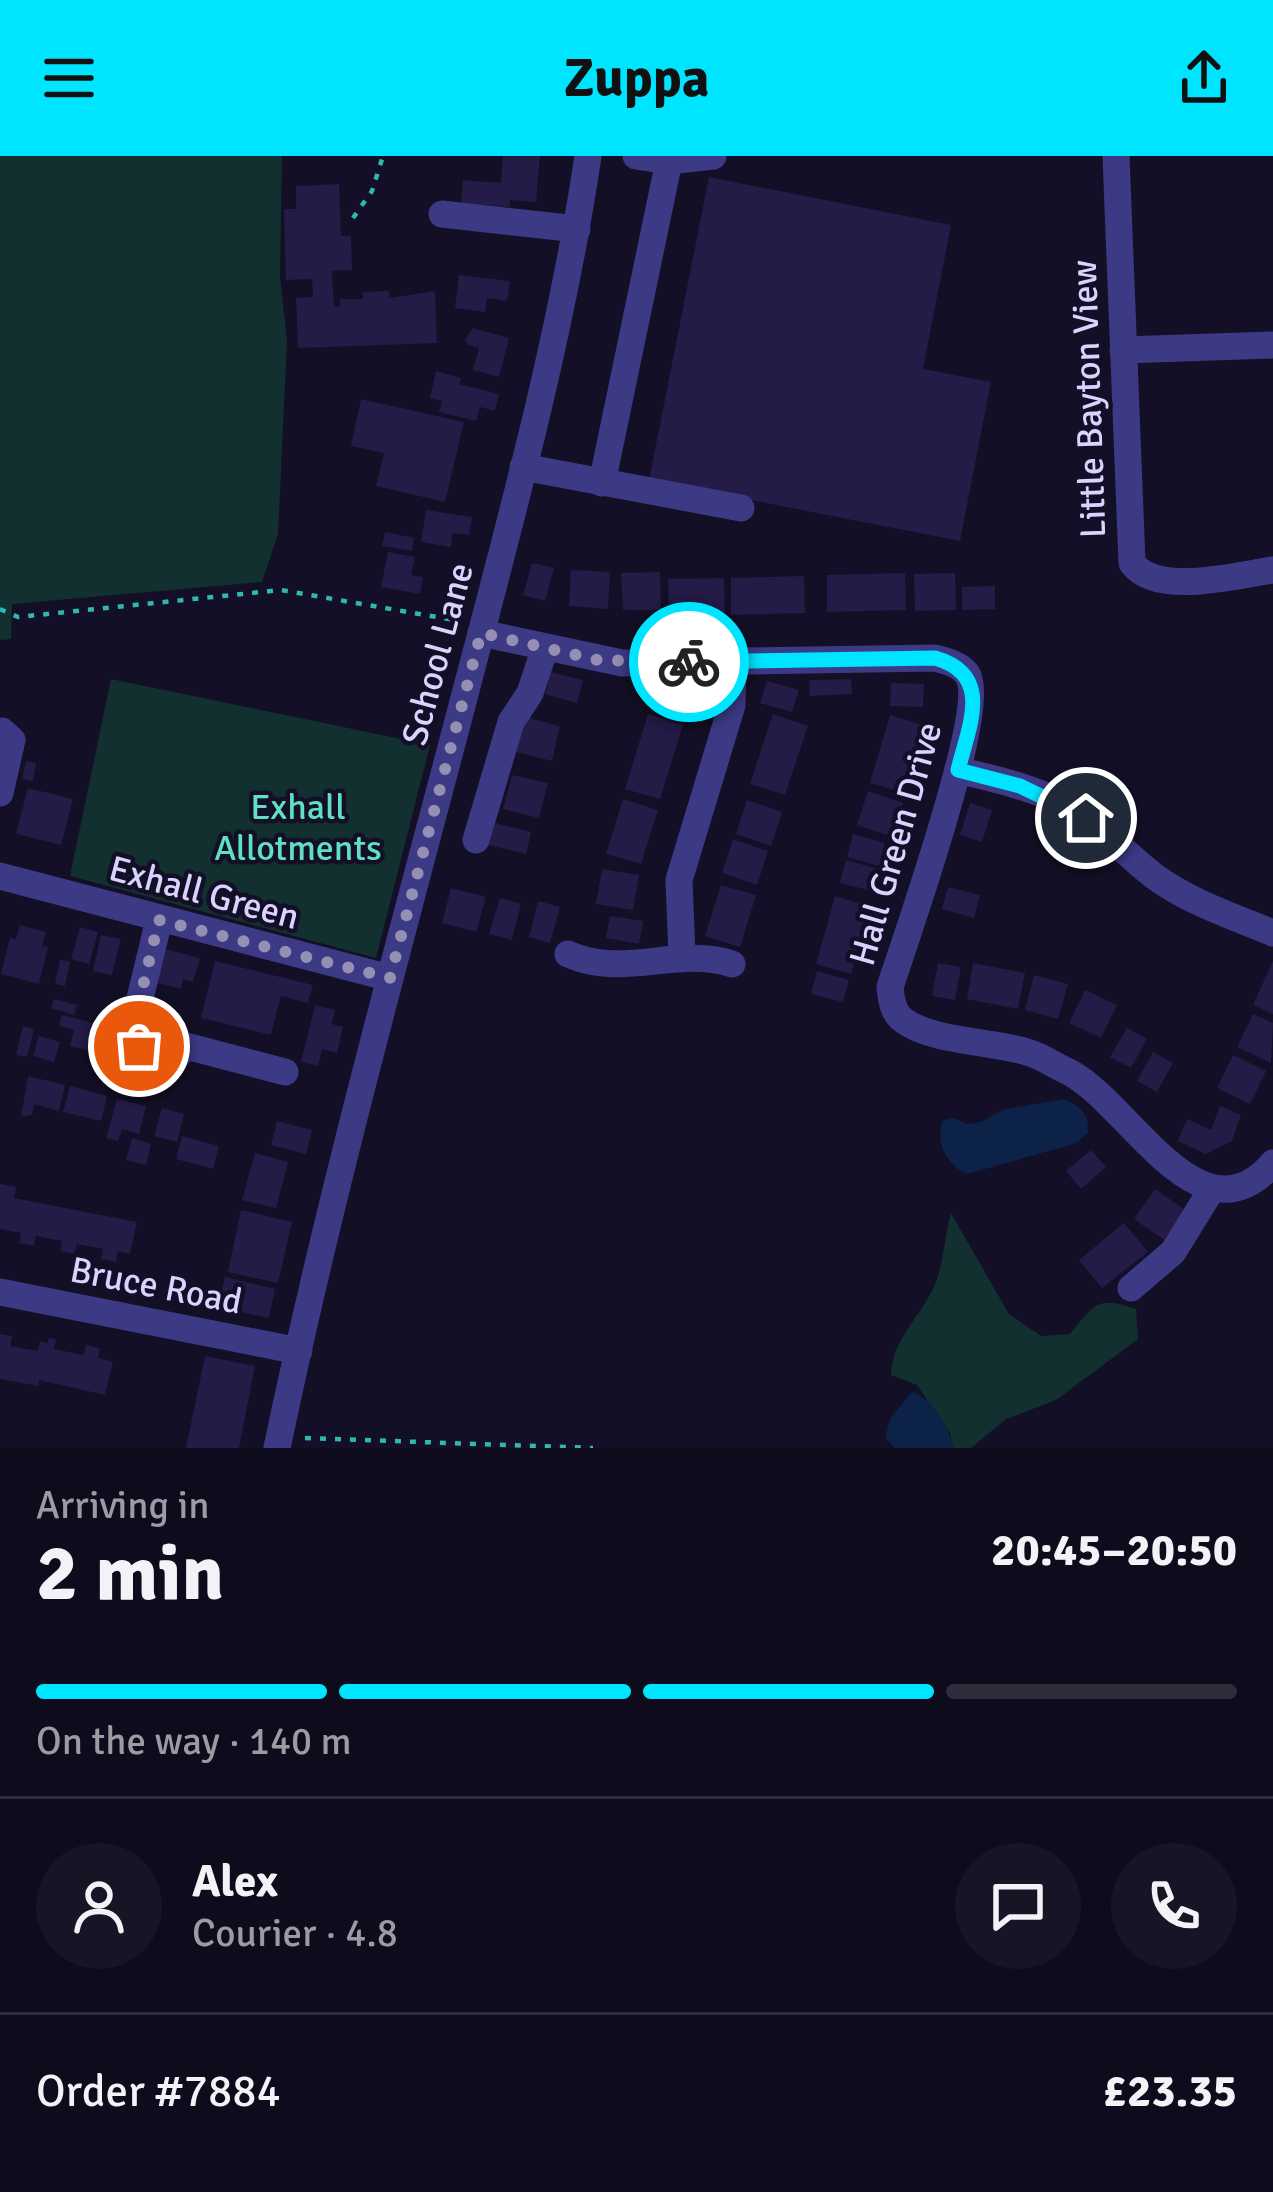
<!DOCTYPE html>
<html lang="en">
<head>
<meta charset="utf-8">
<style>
  :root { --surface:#0e0b1c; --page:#171425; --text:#f1f3f6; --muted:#9b9ba3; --line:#2e2b3b; --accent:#00e5ff }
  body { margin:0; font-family:Signika,sans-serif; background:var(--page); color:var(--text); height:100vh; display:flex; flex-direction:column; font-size:45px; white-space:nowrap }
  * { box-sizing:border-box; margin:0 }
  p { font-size:39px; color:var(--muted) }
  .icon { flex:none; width:66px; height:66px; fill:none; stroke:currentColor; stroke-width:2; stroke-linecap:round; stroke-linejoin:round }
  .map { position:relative; height:1292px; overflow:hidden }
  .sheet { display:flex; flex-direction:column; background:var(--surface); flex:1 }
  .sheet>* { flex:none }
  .pin { position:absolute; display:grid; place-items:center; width:102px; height:102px; color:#fff; margin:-51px; border:6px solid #fff; border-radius:50%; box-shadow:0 3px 12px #0007 }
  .courier { position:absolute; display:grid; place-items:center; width:120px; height:120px; margin:-60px; border:9px solid #00e5ff; border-radius:50%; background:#fff; color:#222; box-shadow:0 3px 15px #0007 }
  .summary em { font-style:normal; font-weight:700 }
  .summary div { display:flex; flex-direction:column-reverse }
  .summary { display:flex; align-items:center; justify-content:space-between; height:204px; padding:0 36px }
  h1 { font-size:78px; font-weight:700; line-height:90px }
  .bar { display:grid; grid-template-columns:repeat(4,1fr); gap:18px 12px; align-content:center; height:144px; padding:0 36px }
  .bar i { height:15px; border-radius:9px; background:var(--line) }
  .bar .current { background:var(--accent) }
  .bar p { grid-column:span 4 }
  .line { display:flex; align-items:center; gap:30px; padding:0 36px; border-top:3px solid var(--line) }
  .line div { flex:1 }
  .round { display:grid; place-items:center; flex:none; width:126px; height:126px; border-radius:63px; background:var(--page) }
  header { display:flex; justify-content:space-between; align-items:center; height:156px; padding:0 36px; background:var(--accent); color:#111; font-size:54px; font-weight:700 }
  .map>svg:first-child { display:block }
  .green { fill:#12302f }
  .water { fill:#0c2248 }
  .building { fill:#241b47 }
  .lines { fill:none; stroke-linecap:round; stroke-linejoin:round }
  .path { stroke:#2fb8b0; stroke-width:4.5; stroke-dasharray:6 9; stroke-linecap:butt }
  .minor { stroke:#3d3a85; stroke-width:27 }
  .done { stroke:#948fb3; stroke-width:12; stroke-dasharray:0 21.6 }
  .route { stroke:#00e5ff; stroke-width:15 }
  .labels { text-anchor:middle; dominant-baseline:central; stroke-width:9; stroke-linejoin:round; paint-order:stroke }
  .street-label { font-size:36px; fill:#d9d4ff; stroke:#130f26 }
  .park-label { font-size:36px; fill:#5fe0c0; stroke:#130f26 }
</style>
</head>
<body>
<header><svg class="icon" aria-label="menu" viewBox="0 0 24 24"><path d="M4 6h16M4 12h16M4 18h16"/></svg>Zuppa<svg class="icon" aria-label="share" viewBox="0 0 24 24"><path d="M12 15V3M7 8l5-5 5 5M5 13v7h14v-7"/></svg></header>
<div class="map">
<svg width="1273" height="1292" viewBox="0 0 1273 1292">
  <rect width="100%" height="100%" fill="#130f26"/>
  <g class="green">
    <path d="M0 0H282L280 122 287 184 278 378 262 426 12 448 11 483 0 484Z"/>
    <path d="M111 523 430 589 376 802 70 720Z"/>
    <path d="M951 1057 1009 1158 1041 1180 1070 1178C1094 1149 1096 1139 1136 1153L1138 1183 1056 1244 1006 1263 971 1292H953L950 1277 917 1229 891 1219C892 1184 919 1162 933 1133 944 1110 944 1081 951 1057Z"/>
  </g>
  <g class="water">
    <path d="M1065 943C1081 951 1089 957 1088 976L1077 987 967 1018C947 1009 934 985 943 964L954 962 966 968 981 966 1002 954Z"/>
    <path d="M912 1236C932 1242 949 1272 953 1292H895L885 1282 891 1261Z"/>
  </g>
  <g class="building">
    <path d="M503 0H540L536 46 510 44V51L461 47 463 24 501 27Z"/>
    <path d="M709 21 951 69 923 213 991 226 960 385 649 324Z"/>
    <path d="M339 28 341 80H351L352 114 332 115 334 151H340V143H363V136L389 135V142L435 135 437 187 298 192 296 142 313 141 312 123 286 124 284 53H296V30Z"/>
    <path d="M459 119 510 125 507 145 487 142 485 156 455 152Z"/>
    <path d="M473 172 509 182 499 221 473 214 479 192 468 189 465 183Z"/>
    <path d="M436 215 461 222 459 228 499 238 495 255 480 251 476 265 439 256 442 245 430 242Z"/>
    <path d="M361 243 464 266 445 346 376 330 384 297 351 290Z"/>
    <path d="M426 354 472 361 469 379 452 377 451 391 421 386Z"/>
    <path d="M385 376 414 382 412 395 382 390Z"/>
    <path d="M388 396 415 401 411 419 423 421 420 438 381 431Z"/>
    <path d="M532 407 554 412 545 445 523 439Z"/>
    <path d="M571 414 610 416 608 453 569 450Z"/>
    <path d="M660 416 661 454H623L621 417Z"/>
    <path d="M905 417 906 454 827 456V419Z"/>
    <path d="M955 417 956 454 915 455 914 418Z"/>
    <path d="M804 420 805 457 731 459V422Z"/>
    <path d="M724 422 725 459 669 460 668 423Z"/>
    <path d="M995 430V453L962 454V431Z"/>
    <path d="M551 516 583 524 577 547 545 538Z"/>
    <path d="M851 523 852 538 810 540 809 524Z"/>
    <path d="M767 525 799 534 792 556 760 547Z"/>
    <path d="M676 527 708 533 704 555 672 550Z"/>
    <path d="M891 527 924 528 923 551 890 550Z"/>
    <path d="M648 558 683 569 660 643 625 633Z"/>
    <path d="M773 558 808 570 785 639 750 628Z"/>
    <path d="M890 559 925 570 905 637 870 627Z"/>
    <path d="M525 561 560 570 552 605 516 596Z"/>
    <path d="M26 605 36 607 33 625 22 623Z"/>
    <path d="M512 619 548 627 539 662 503 653Z"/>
    <path d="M28 632 73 643 61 689 16 678Z"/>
    <path d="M868 635 903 647 892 681 857 669Z"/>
    <path d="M623 643 658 654 641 708 606 698Z"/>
    <path d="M747 644 782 656 771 690 736 678Z"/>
    <path d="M970 647 992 654 982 686 960 679Z"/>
    <path d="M495 667 531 676 526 698 489 689Z"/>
    <path d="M853 678 885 687 879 710 847 701Z"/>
    <path d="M733 683 768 695 757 729 722 717Z"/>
    <path d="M846 704 878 713 872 735 840 727Z"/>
    <path d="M602 713 639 719 633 754 596 748Z"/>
    <path d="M721 729 756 739 740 791 705 780Z"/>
    <path d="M948 731 980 739 974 762 942 753Z"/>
    <path d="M451 732 486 741 476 776 442 767Z"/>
    <path d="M835 740 871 751 851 818 816 808Z"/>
    <path d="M500 742 521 748 512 784 489 778Z"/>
    <path d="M538 745 560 751 550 787 529 781Z"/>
    <path d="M610 760 643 765 639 788 606 782Z"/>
    <path d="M20 769 46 776 42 790 48 791 39 828 1 818 10 782 16 783Z"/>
    <path d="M80 771 98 776 89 808 71 803Z"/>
    <path d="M101 779 121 783 112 819 93 815Z"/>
    <path d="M165 793 200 802 193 826 183 823 181 833 157 827Z"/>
    <path d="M60 804 70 806 65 830 55 828Z"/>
    <path d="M215 805 313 829 308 847 281 840 271 879 201 862Z"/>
    <path d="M1273 805V858L1253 849Z"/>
    <path d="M938 807 961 811 955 844 932 840Z"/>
    <path d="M973 807 1025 817 1018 853 967 843Z"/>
    <path d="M817 815 849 824 843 846 811 838Z"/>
    <path d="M1034 819 1068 828 1058 863 1025 854Z"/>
    <path d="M1085 834 1117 849 1101 882 1069 867Z"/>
    <path d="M54 843 77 849 74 859 51 852Z"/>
    <path d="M315 849 335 854 332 868 343 871 337 897 322 893 318 910 301 906Z"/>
    <path d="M1253 858 1273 867 1271 907 1237 891Z"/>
    <path d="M62 859 105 870 98 897 70 890 74 874 59 870Z"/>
    <path d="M23 870 34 873 27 901 16 899Z"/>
    <path d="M1127 872 1147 883 1131 912 1110 901Z"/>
    <path d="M39 880 60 886 54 906 33 900Z"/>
    <path d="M1153 896 1173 907 1157 936 1137 925Z"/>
    <path d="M1233 899 1266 915 1250 948 1217 932Z"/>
    <path d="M28 920 65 929 59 955 34 948 32 959 21 961Z"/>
    <path d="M70 930 107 940 101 965 63 956Z"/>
    <path d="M117 943 146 950 139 978 122 973 118 985 106 982Z"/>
    <path d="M1220 950 1241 959 1232 985 1205 998 1178 985 1187 963 1211 974Z"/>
    <path d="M162 952 184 958 177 986 154 980Z"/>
    <path d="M277 965 312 974 306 998 271 989Z"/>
    <path d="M182 980 219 990 213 1013 176 1003Z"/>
    <path d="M132 982 151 988 146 1009 126 1004Z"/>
    <path d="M1091 994 1106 1011 1081 1033 1066 1015Z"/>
    <path d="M255 997 288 1006 276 1052 242 1044Z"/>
    <path d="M0 1028 16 1031 14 1042 137 1066 130 1098 118 1095 116 1106 101 1103 103 1093 77 1088 74 1098 60 1095 62 1085 36 1080 34 1090 19 1087 21 1077 0 1073Z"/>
    <path d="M1155 1033 1185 1054 1164 1084 1134 1063Z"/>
    <path d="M241 1054 292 1066 278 1127 228 1116Z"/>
    <path d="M1124 1067 1148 1096 1102 1132 1079 1104Z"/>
    <path d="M225 1121 275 1133 269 1162 218 1151Z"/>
    <path d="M0 1178 12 1180 10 1190 38 1195 40 1185 47 1187 49 1182 56 1183 54 1193 84 1199 86 1189 100 1192 98 1202 113 1206 105 1239 39 1224 38 1230 0 1223Z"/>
    <path d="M205 1200 255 1210 239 1292H186Z"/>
  </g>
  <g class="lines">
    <g class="path">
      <path d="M353 62 372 35 383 0"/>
      <path d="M0 453 18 461 281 434 460 465"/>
      <path d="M305 1282 593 1292"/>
    </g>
    <g class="minor">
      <path d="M1116 0 1132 407C1157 441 1236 419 1273 414"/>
      <path d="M669 5 713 0"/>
      <path d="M442 58 577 73"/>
      <path d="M1123 194 1273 189"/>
      <path d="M523 311 741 352"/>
      <path d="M602 327 669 5 636 0"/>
      <path d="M481 477 622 507 935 502C946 505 960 508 967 518 989 550 905 784 890 831 891 843 893 857 903 864 932 886 992 885 1027 896 1042 900 1055 910 1069 916 1130 948 1200 1091 1273 1007"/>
      <path d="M958 614C995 623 1032 631 1066 649 1100 668 1123 696 1154 720 1189 746 1232 760 1273 777"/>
      <path d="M0 637 12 584 2 575"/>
      <path d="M476 684 511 566 530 537 545 492"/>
      <path d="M0 720 390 822"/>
      <path d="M159 764 136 859 139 889 136 902 168 910 186 890 285 916"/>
      <path d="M568 798C623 823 677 790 732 808"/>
      <path d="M682 800 679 724 732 549 733 506"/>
      <path d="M1131 1132 1173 1096 1212 1033"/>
      <path d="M0 1136 299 1195"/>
      <path d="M277 1292C331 1033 402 779 469 523 514 352 562 175 588 0"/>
    </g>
  </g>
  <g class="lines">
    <path class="done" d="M139 890 136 859 159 764 390 822 481 477 598 504 689 506"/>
    <path class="route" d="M689 506 935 502C994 519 969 569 958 614L1020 630 1086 662"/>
  </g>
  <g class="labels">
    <g class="street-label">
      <text transform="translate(1089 243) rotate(-92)">Little Bayton View</text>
      <text transform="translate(438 498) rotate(-75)">School Lane</text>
      <text transform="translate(896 688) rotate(-74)">Hall Green Drive</text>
      <text transform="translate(204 737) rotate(15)">Exhall Green</text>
      <text transform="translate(156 1130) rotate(11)">Bruce Road</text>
    </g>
    <g class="park-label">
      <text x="298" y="651">Exhall<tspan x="298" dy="41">Allotments</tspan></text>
    </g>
  </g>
</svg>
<div class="pin" style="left:139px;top:890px;background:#ea580c"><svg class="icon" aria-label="bag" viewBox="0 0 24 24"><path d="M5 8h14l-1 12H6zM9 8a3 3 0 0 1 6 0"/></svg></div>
<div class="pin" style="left:1086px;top:662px;background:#1f2937"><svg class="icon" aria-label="home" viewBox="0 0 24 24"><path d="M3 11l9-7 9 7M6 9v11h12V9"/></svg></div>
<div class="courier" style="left:689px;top:506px"><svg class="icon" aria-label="bike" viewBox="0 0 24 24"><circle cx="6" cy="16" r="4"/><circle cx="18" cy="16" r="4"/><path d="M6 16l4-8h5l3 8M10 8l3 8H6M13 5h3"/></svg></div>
</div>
<section class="sheet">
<div class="summary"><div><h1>2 min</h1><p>Arriving in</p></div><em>20:45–20:50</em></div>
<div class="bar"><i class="current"></i><i class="current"></i><i class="current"></i><i></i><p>On the way · 140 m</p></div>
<div class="line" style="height:216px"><a class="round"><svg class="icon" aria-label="person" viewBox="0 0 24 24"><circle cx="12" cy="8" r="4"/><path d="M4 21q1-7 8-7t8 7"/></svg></a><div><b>Alex</b><p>Courier · 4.8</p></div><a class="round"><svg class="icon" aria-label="chat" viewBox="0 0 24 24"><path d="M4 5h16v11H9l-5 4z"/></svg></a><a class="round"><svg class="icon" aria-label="phone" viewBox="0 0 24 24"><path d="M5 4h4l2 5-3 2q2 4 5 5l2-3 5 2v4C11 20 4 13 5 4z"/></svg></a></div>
<div class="line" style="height:156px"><div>Order #7884</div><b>£23.35</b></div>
</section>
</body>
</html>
